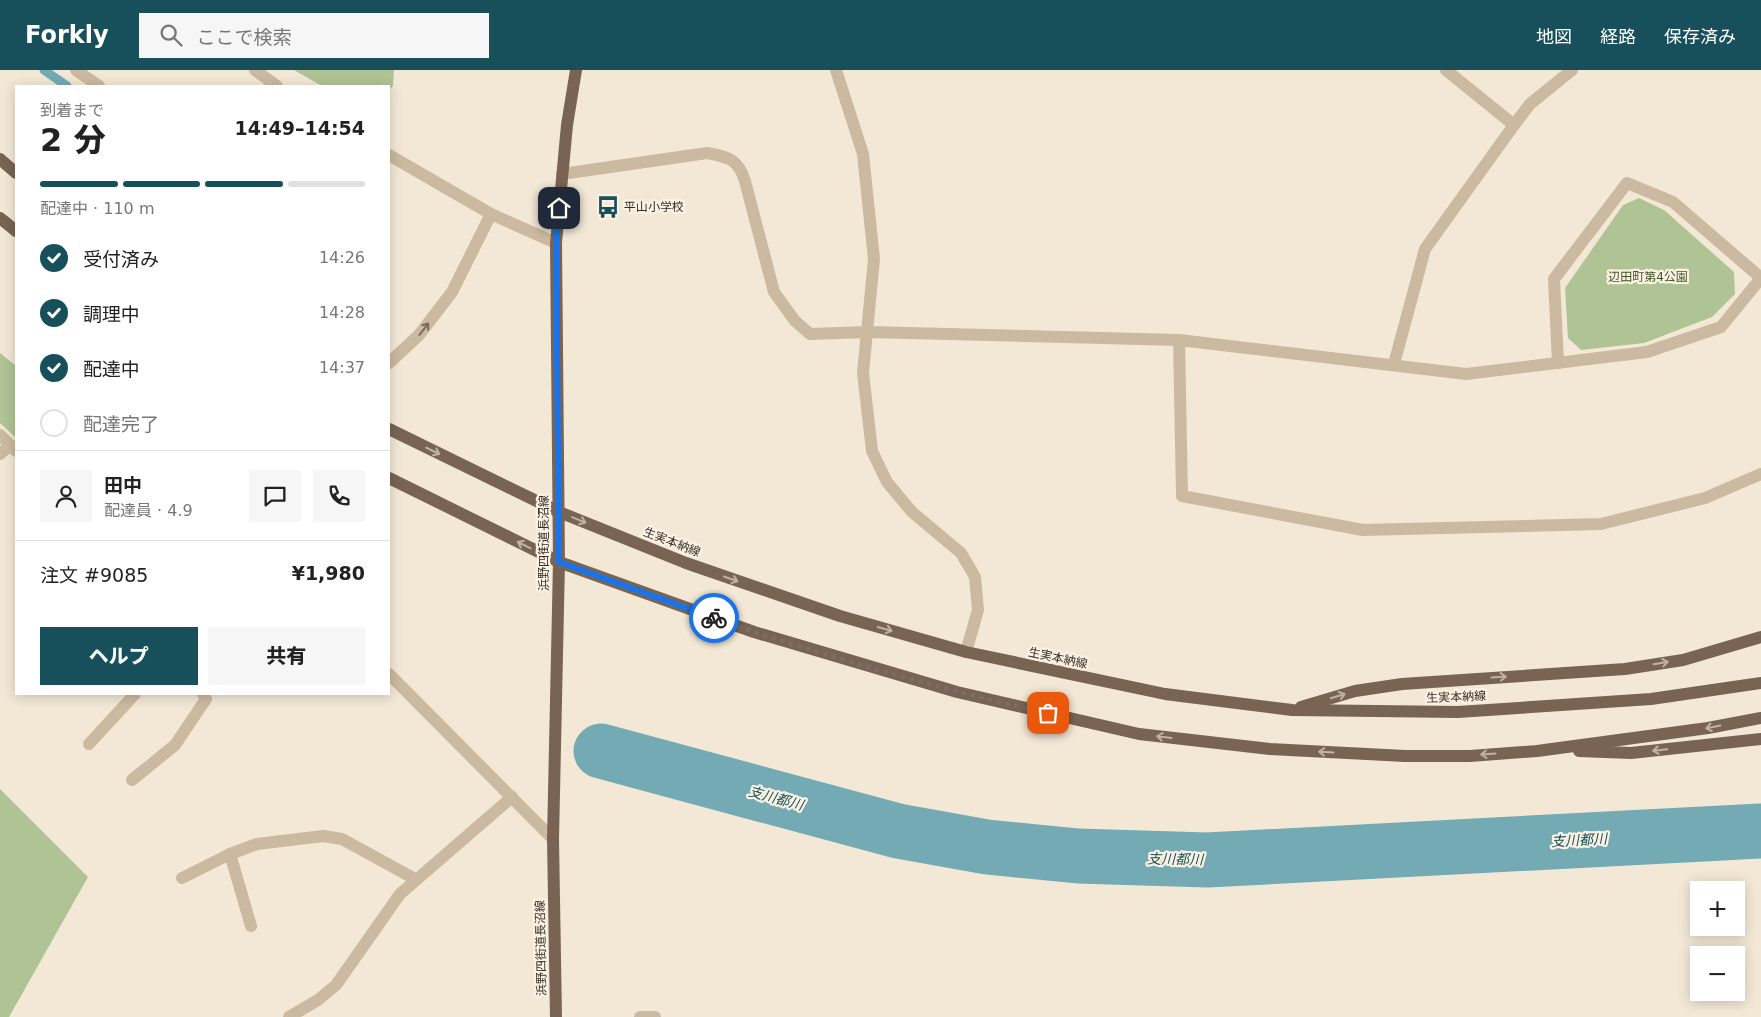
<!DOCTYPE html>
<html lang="ja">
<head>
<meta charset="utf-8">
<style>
  :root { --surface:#fff; --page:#f6f6f6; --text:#222; --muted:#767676; --line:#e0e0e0; --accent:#17505b }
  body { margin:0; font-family:"DejaVu Sans","Noto Sans JP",sans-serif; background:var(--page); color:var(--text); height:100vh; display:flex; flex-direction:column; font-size:19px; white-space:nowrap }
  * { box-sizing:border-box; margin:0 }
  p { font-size:16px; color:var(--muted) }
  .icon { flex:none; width:28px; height:28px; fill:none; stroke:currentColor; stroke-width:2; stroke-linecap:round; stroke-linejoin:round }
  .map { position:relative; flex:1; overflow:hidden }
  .drawer { position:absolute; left:15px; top:15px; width:375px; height:610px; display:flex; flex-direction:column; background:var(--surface); border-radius:0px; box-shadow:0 2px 12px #0003 }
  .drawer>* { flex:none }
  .tools { position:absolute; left:1690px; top:811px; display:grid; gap:10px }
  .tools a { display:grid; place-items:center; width:55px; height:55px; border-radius:0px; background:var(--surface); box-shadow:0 2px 12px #0003; font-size:25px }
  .pin { position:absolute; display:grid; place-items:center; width:42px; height:42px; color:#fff; margin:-21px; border-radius:10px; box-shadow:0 2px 8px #0006 }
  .courier { position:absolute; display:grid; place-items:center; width:50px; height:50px; margin:-25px; border:4px solid #1a73e8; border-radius:50%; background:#fff; color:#222; box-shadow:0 1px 6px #0007 }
  .overview em { font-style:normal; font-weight:800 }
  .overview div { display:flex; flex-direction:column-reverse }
  .overview { display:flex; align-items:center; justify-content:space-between; height:85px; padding:0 25px }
  h1 { font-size:32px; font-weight:800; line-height:38px }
  .bar { display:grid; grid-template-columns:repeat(4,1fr); gap:8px 5px; align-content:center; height:60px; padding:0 25px }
  .bar i { height:6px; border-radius:4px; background:var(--line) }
  .bar .selected { background:var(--accent) }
  .bar p { grid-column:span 4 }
  .line { display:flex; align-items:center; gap:12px; padding:0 25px; border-top:1px solid var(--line) }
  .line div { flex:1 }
  .round { display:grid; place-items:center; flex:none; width:52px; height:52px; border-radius:0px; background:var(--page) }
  ol { padding:0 25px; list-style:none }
  li { display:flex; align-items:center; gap:15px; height:55px }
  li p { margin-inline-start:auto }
  li .icon { padding:5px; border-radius:50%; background:var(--accent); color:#fff; stroke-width:4 }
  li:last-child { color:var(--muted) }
  li i { width:28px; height:28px; border:2px solid var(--line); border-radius:50% }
  .primary-button { display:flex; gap:10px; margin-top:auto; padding:10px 25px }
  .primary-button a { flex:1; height:58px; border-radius:0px; background:var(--accent); color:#fff; font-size:20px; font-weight:800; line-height:58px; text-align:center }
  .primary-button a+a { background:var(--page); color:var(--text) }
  header { display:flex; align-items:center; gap:30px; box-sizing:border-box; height:70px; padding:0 25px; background:var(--accent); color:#fff }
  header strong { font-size:24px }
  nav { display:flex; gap:28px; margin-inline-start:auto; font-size:18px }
  .search { width:350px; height:45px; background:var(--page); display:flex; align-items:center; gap:12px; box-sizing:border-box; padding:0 18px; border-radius:0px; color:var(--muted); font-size:19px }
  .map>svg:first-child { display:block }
  .green { fill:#b0c395 }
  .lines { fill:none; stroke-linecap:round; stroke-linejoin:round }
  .stream { stroke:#73aab3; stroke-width:9 }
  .river { stroke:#73aab3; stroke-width:55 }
  .service { stroke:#ccb9a1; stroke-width:12 }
  .minor { stroke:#ccb9a1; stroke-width:12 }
  .tertiary { stroke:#ccb9a1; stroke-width:12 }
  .primary { stroke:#796454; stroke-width:12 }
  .oneway { stroke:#7a6b5d }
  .oneway2 { stroke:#c0b2a3 }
  .done { stroke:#786e63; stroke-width:5; stroke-dasharray:0 9 }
  .route { stroke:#1a73e8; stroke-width:6 }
  .labels { text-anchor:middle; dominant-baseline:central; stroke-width:4.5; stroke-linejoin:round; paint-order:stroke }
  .poi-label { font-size:12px; fill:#362c25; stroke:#fbf2e3; text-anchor:start }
  .park-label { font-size:12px; fill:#405626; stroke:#fbf2e3 }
  .street-label { font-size:12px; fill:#362c25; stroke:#fbf2e3 }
  .water-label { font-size:14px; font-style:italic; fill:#17505b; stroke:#fbf2e3 }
</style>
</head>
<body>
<header>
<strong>Forkly</strong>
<div class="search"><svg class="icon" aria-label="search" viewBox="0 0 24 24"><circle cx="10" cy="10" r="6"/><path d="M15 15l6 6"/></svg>ここで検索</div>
<nav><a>地図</a><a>経路</a><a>保存済み</a></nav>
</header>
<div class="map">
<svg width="1761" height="947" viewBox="0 0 1761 947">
  <rect width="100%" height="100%" fill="#f3e8d6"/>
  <g class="green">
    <path d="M294 0H394L393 16 389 20V16H322Z"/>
    <path d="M1639 128 1664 140 1734 202 1735 224 1712 247 1644 273 1581 280 1568 268 1565 218 1623 135Z"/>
    <path d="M0 283 16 296V368L0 353Z"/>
    <path d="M0 719 88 807 9 947H0Z"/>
  </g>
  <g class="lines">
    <path class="stream" d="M44 0 67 16"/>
    <path class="river" d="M601 681 898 761 987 777 1078 786 1207 790 1761 761"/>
    <g class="service">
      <path d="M76 0 99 16"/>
      <path d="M89 674 135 624"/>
      <path d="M132 710 175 675 206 629 203 624"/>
      <path d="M230 784 251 856"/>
      <path d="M182 808 230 784 257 774 323 766 342 769 415 809"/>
    </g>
    <g class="minor">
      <path d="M836 0 863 84 874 189 863 303 872 381 887 412 912 442 961 483 975 507 978 540 966 582"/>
      <path d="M1446 0 1514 55 1530 34 1572 0"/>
      <path d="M562 104 707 83C729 87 738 89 745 111L774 222 795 251 810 264 868 262 1179 270 1466 304 1647 282 1721 257 1761 208"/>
      <path d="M1179 270 1182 426 1363 460 1601 454 1705 428 1761 404"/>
      <path d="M389 293 419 265 452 222 491 144"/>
      <path d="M1558 293 1554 209 1627 113 1673 132 1761 208"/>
      <path d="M1394 294 1425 179 1514 55"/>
      <path d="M0 365 16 381"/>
      <path d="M0 384 10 375"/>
      <path d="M389 604 553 769"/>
      <path d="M289 947 318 930 336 915 400 824 512 727"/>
      <path d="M640 947H655"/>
    </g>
    <g class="tertiary">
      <path d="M255 0 277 16"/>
      <path d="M389 85 491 144 556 173"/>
    </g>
    <g class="primary">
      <path d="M0 89 16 103"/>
      <path d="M0 148 16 161"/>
      <path d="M389 359 559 442 686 493 840 546 966 582 1165 624 1292 640 1458 642 1651 629 1761 613"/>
      <path d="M389 408 559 492 754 562 957 622 1139 664 1270 679 1405 686H1470L1537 681 1708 658 1761 648"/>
      <path d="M1301 637 1355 621 1402 614 1625 599 1683 590 1761 567"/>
      <path d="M1579 681 1631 683 1761 669"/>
      <path d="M556 947 553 769 559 492 556 173 567 55 576 0"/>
    </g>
  </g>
  <defs><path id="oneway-shaft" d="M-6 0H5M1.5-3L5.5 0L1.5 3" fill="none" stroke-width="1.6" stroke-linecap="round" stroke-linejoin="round" transform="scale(1.25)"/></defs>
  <use class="oneway" href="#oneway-shaft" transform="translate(424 259) rotate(-52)"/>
  <g class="oneway2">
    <use href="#oneway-shaft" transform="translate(433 381) rotate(26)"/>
    <use href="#oneway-shaft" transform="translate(579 450) rotate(22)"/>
    <use href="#oneway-shaft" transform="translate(524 475) rotate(-154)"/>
    <use href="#oneway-shaft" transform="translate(731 509) rotate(19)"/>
    <use href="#oneway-shaft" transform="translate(885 559) rotate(16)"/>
    <use href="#oneway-shaft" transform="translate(1661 593) rotate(-9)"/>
    <use href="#oneway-shaft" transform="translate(1499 607) rotate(-4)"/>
    <use href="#oneway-shaft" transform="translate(1338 626) rotate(-17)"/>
    <use href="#oneway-shaft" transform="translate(1713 657) rotate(169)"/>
    <use href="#oneway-shaft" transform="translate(1164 667) rotate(-173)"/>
    <use href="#oneway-shaft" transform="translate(1660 680) rotate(174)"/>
    <use href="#oneway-shaft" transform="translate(1326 682) rotate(-177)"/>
    <use href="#oneway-shaft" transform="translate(1488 684) rotate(176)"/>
  </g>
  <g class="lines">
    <path class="done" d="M714 548C823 586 935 618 1048 643"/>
    <path class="route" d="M559 138 556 173 559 492 714 548"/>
  </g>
  <defs>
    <symbol id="bus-bare" viewBox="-9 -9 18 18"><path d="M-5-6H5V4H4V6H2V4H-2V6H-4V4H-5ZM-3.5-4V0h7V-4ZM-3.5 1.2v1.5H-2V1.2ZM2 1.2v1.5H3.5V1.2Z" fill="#17505b" stroke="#fbf2e3" stroke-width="2.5" paint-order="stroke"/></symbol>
  </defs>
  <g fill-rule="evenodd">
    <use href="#bus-bare" x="592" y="121" width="32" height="32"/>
  </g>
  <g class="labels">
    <g class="poi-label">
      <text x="624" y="137">平山小学校</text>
    </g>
    <g class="park-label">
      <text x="1648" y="207">辺田町第4公園</text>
    </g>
    <g class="street-label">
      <text transform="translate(672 472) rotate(21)">生実本納線</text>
      <text transform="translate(544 473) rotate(-90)">浜野四街道長沼線</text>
      <text transform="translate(1058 588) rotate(12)">生実本納線</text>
      <text transform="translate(1456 627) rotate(-2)">生実本納線</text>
      <text transform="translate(541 878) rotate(-91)">浜野四街道長沼線</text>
    </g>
    <g class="water-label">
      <text transform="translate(776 728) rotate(15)">支川都川</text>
      <text transform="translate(1579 770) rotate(-3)">支川都川</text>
      <text transform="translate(1175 789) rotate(1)">支川都川</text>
    </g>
  </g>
</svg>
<div class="tools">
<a>+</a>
<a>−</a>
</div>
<div class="pin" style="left:1048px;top:643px;background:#ea580c"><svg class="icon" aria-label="bag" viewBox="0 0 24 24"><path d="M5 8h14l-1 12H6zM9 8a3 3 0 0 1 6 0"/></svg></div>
<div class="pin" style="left:559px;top:138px;background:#1f2937"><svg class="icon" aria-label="home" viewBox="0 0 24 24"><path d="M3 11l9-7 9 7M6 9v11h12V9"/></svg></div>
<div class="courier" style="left:714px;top:548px"><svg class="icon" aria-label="bike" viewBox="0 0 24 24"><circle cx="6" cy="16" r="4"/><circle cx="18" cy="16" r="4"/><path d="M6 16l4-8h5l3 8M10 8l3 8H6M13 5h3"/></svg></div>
<section class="drawer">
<div class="overview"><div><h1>2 分</h1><p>到着まで</p></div><em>14:49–14:54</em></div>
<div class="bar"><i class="selected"></i><i class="selected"></i><i class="selected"></i><i></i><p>配達中 · 110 m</p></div>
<ol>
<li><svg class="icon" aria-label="check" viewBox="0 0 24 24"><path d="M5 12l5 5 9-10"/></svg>受付済み<p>14:26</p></li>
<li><svg class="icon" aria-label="check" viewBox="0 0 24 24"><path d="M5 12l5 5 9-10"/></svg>調理中<p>14:28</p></li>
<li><svg class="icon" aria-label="check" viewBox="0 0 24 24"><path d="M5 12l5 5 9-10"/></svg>配達中<p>14:37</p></li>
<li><i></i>配達完了</li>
</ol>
<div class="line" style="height:90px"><a class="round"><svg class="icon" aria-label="person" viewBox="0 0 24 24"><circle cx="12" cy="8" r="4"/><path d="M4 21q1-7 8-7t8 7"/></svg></a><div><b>田中</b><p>配達員 · 4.9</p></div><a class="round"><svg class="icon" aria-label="chat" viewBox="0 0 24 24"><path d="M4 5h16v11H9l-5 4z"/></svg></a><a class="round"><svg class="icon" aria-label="phone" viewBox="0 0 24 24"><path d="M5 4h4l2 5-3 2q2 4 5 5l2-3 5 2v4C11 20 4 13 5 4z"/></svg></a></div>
<div class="line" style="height:65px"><div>注文 #9085</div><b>¥1,980</b></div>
<div class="primary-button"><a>ヘルプ</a><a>共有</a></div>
</section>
</div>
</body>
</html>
